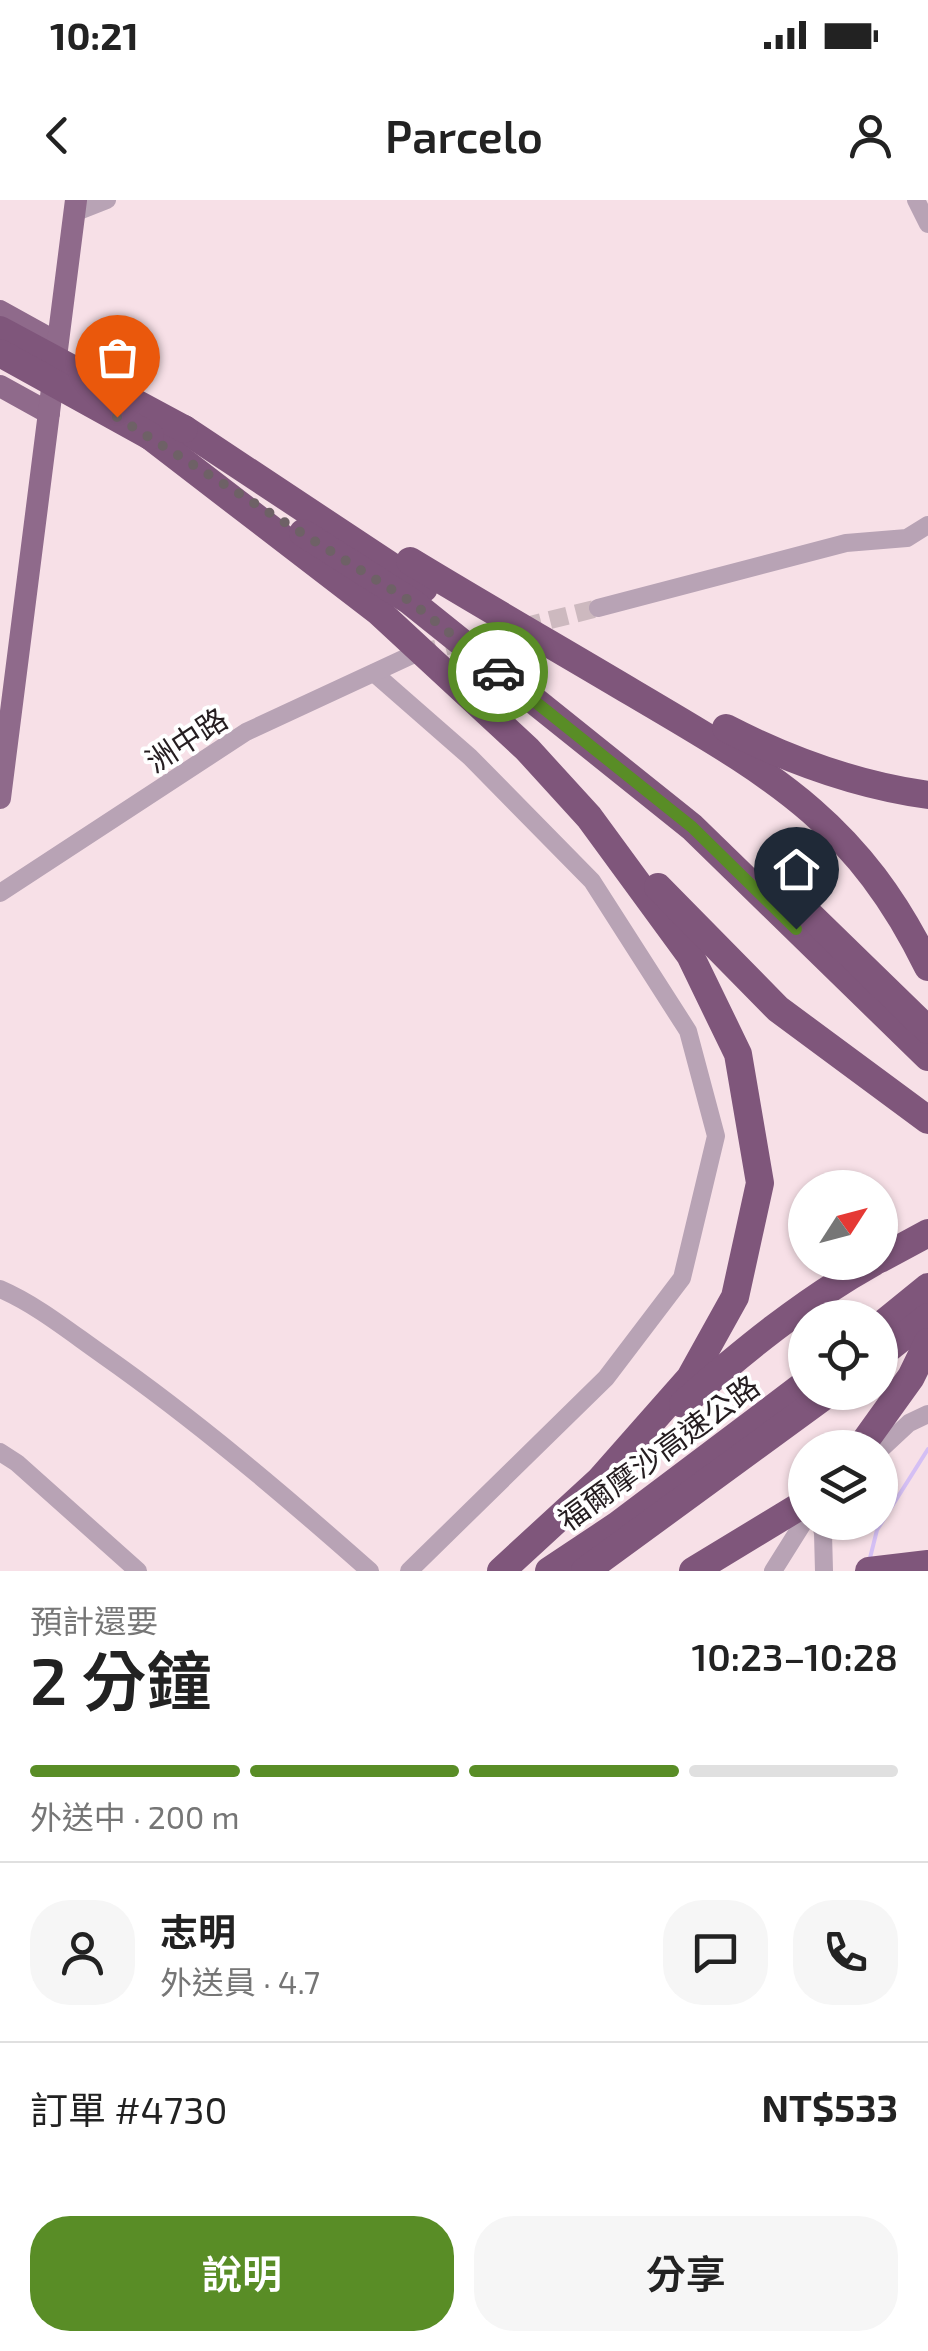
<!DOCTYPE html>
<html lang="zh-TW">
<head>
<meta charset="utf-8">
<style>
  :root { --surface:#fff; --page:#f6f6f6; --text:#222; --muted:#767676; --line:#e0e0e0; --accent:#598d26 }
  body { margin:0; font-family:"Exo 2","Noto Sans TC",sans-serif; background:var(--page); color:var(--text); height:100vh; display:flex; flex-direction:column; font-size:38px; white-space:nowrap }
  * { box-sizing:border-box; margin:0 }
  p { font-size:32px; color:var(--muted) }
  .icon { flex:none; width:55px; height:55px; fill:none; stroke:currentColor; stroke-width:2; stroke-linecap:round; stroke-linejoin:round }
  .map { position:relative; height:1371px; overflow:hidden }
  .details { display:flex; flex-direction:column; background:var(--surface); flex:1 }
  .details>* { flex:none }
  .needle { width:65px; rotate:54deg }
  .controls { position:absolute; left:788px; top:970px; display:grid; gap:20px }
  .controls a { display:grid; place-items:center; width:110px; height:110px; border-radius:50%; background:var(--surface); box-shadow:0 2px 8px #0004; font-size:50px }
  .pin { position:absolute; display:grid; place-items:center; width:85px; height:85px; color:#fff; margin:-102px -42px; border-radius:50% 50% 50% 0; rotate:-45deg; box-shadow:0 0 10px #0007 }
  .pin .icon { rotate:45deg }
  .courier { position:absolute; display:grid; place-items:center; width:100px; height:100px; margin:-50px; border:8px solid #598d26; border-radius:50%; background:#fff; color:#222; box-shadow:0 2px 12px #0007 }
  .head em { font-style:normal; font-weight:600 }
  .head div { display:flex; flex-direction:column-reverse }
  .head { display:flex; align-items:center; justify-content:space-between; height:170px; padding:0 30px }
  h1 { font-size:65px; font-weight:600; line-height:75px }
  .bar { display:grid; grid-template-columns:repeat(4,1fr); gap:15px 10px; align-content:center; height:120px; padding:0 30px }
  .bar i { height:12px; border-radius:8px; background:var(--line) }
  .bar .active { background:var(--accent) }
  .bar p { grid-column:span 4 }
  .line { display:flex; align-items:center; gap:25px; padding:0 30px; border-top:2px solid var(--line) }
  .line div { flex:1 }
  .round { display:grid; place-items:center; flex:none; width:105px; height:105px; border-radius:40px; background:var(--page) }
  .primary-button { display:flex; gap:20px; margin-top:auto; padding:20px 30px }
  .primary-button a { flex:1; height:115px; border-radius:40px; background:var(--accent); color:#fff; font-size:40px; font-weight:600; line-height:115px; text-align:center }
  .primary-button a+a { background:var(--page); color:var(--text) }
  .status { display:flex; justify-content:space-between; align-items:center; height:70px; padding:0 50px; background:var(--surface); direction:ltr }
  .status svg { height:28px; fill:currentColor }
  header { display:flex; justify-content:space-between; align-items:center; height:130px; padding:0 30px; background:var(--surface); font-size:45px; font-weight:600 }
  .map>svg:first-child { display:block }
  .lines { fill:none; stroke-linecap:round; stroke-linejoin:round }
  .stream { stroke:#d4bff4; stroke-width:4 }
  .minor-tunnel { stroke:#cdb9bf; stroke-width:18; stroke-dasharray:18 9; stroke-linecap:butt }
  .minor { stroke:#b8a3b5; stroke-width:18 }
  .major { stroke:#8f6a8b; stroke-width:22 }
  .highway { stroke:#7f567b; stroke-width:28 }
  .highway-bridge { stroke:#7f567b; stroke-width:28 }
  .done { stroke:#6e6166; stroke-width:10; stroke-dasharray:0 18 }
  .route { stroke:#598d26; stroke-width:12 }
  .labels { text-anchor:middle; dominant-baseline:central; stroke-width:8; stroke-linejoin:round; paint-order:stroke }
  .street-label { font-size:30px; fill:#251d20; stroke:#fff }
</style>
</head>
<body>
<div class="status"><b>10:21</b><svg viewBox="0 0 49 12"><path d="M0 12V9h3v3zM5 12V6h3v6zM10 12V3h3v9zM15 12V0h3v12zM26 1h20v11H26zM47 4h2v5h-2z"/></svg></div>
<header><svg class="icon" aria-label="back" viewBox="0 0 24 24"><path d="M15 5l-7 7 7 7"/></svg>Parcelo<svg class="icon" aria-label="person" viewBox="0 0 24 24"><circle cx="12" cy="8" r="4"/><path d="M4 21q1-7 8-7t8 7"/></svg></header>
<div class="map">
<svg width="928" height="1371" viewBox="0 0 928 1371">
  <rect width="100%" height="100%" fill="#f7e0e7"/>
  <g class="lines">
    <path class="stream" d="M870 1358 877 1330 928 1249"/>
    <path class="minor-tunnel" d="M419 453 598 408"/>
    <g class="minor">
      <path d="M916 0 928 24"/>
      <path d="M74 13 107 0"/>
      <path d="M598 408 846 343 907 338 928 325"/>
      <path d="M374 473 470 557 592 681 688 831 716 936 682 1078 606 1178 409 1371"/>
      <path d="M0 693 246 532 414 454"/>
      <path d="M0 1089C37 1105 70 1132 103 1155 197 1221 284 1295 370 1371"/>
      <path d="M880 1250 909 1223 928 1214"/>
      <path d="M0 1252 17 1263 138 1371"/>
      <path d="M820 1322 823 1333 824 1371"/>
      <path d="M773 1371 805 1320"/>
    </g>
    <g class="major">
      <path d="M0 111 56 142"/>
      <path d="M0 186 49 213"/>
      <path d="M0 598 76 0"/>
    </g>
    <g class="highway">
      <path d="M184 229 424 388"/>
      <path d="M150 236 379 412 527 549 589 617 690 755 738 854 760 983 735 1097 690 1178 600 1280 501 1371"/>
      <path d="M303 333 410 401 692 627 928 857"/>
      <path d="M410 361C484 406 559 449 633 493 768 573 856 619 928 767"/>
      <path d="M726 528C790 561 857 585 928 595"/>
      <path d="M658 687 778 809 928 920"/>
      <path d="M782 688 928 830"/>
      <path d="M880 1059 928 1033"/>
      <path d="M880 1126 928 1087"/>
      <path d="M880 1155 928 1117"/>
      <path d="M683 1204C743 1151 804 1101 874 1062"/>
      <path d="M860 1248 911 1177 928 1142"/>
      <path d="M549 1371 618 1325 805 1184"/>
      <path d="M585 1371 830 1192"/>
      <path d="M693 1371 805 1303"/>
      <path d="M869 1371 928 1364"/>
    </g>
    <g class="highway-bridge">
      <path d="M0 130 184 229"/>
      <path d="M0 153 150 236"/>
    </g>
  </g>
  <g class="lines">
    <path class="done" d="M117 217 410 401 498 472"/>
    <path class="route" d="M498 472 692 627 796 729"/>
  </g>
  <g class="labels">
    <g class="street-label">
      <text transform="translate(186 539) rotate(-33)">洲中路</text>
      <text transform="translate(658 1252) rotate(-36)">福爾摩沙高速公路</text>
    </g>
  </g>
</svg>
<div class="controls">
<a><svg class="needle" viewBox="-14 -14 28 28"><path d="M0-13l5 13h-10z" fill="#e53935"/><path d="M0 13l5-13h-10z" fill="#767676"/></svg></a>
<a><svg class="icon" aria-label="locate" viewBox="0 0 24 24"><circle cx="12" cy="12" r="6"/><path d="M12 2v4M12 18v4M2 12h4M18 12h4"/></svg></a>
<a><svg class="icon" aria-label="layers" viewBox="0 0 24 24"><path d="M12 4l9 5-9 5-9-5zM3 14l9 5 9-5"/></svg></a>
</div>
<div class="pin" style="left:117px;top:217px;background:#ea580c"><svg class="icon" aria-label="bag" viewBox="0 0 24 24"><path d="M5 8h14l-1 12H6zM9 8a3 3 0 0 1 6 0"/></svg></div>
<div class="pin" style="left:796px;top:729px;background:#1f2937"><svg class="icon" aria-label="home" viewBox="0 0 24 24"><path d="M3 11l9-7 9 7M6 9v11h12V9"/></svg></div>
<div class="courier" style="left:498px;top:472px"><svg class="icon" aria-label="car" viewBox="0 0 24 24"><path d="M5 17H2v-5l4-1 3-4h7l3 4 3 1v5h-3M9 17h6M6 11h13"/><circle cx="7" cy="17" r="2"/><circle cx="17" cy="17" r="2"/></svg></div>
</div>
<section class="details">
<div class="head"><div><h1>2 分鐘</h1><p>預計還要</p></div><em>10:23–10:28</em></div>
<div class="bar"><i class="active"></i><i class="active"></i><i class="active"></i><i></i><p>外送中 · 200 m</p></div>
<div class="line" style="height:180px"><a class="round"><svg class="icon" aria-label="person" viewBox="0 0 24 24"><circle cx="12" cy="8" r="4"/><path d="M4 21q1-7 8-7t8 7"/></svg></a><div><b>志明</b><p>外送員 · 4.7</p></div><a class="round"><svg class="icon" aria-label="chat" viewBox="0 0 24 24"><path d="M4 5h16v11H9l-5 4z"/></svg></a><a class="round"><svg class="icon" aria-label="phone" viewBox="0 0 24 24"><path d="M5 4h4l2 5-3 2q2 4 5 5l2-3 5 2v4C11 20 4 13 5 4z"/></svg></a></div>
<div class="line" style="height:130px"><div>訂單 #4730</div><b>NT$533</b></div>
<div class="primary-button"><a>說明</a><a>分享</a></div>
</section>
</body>
</html>
